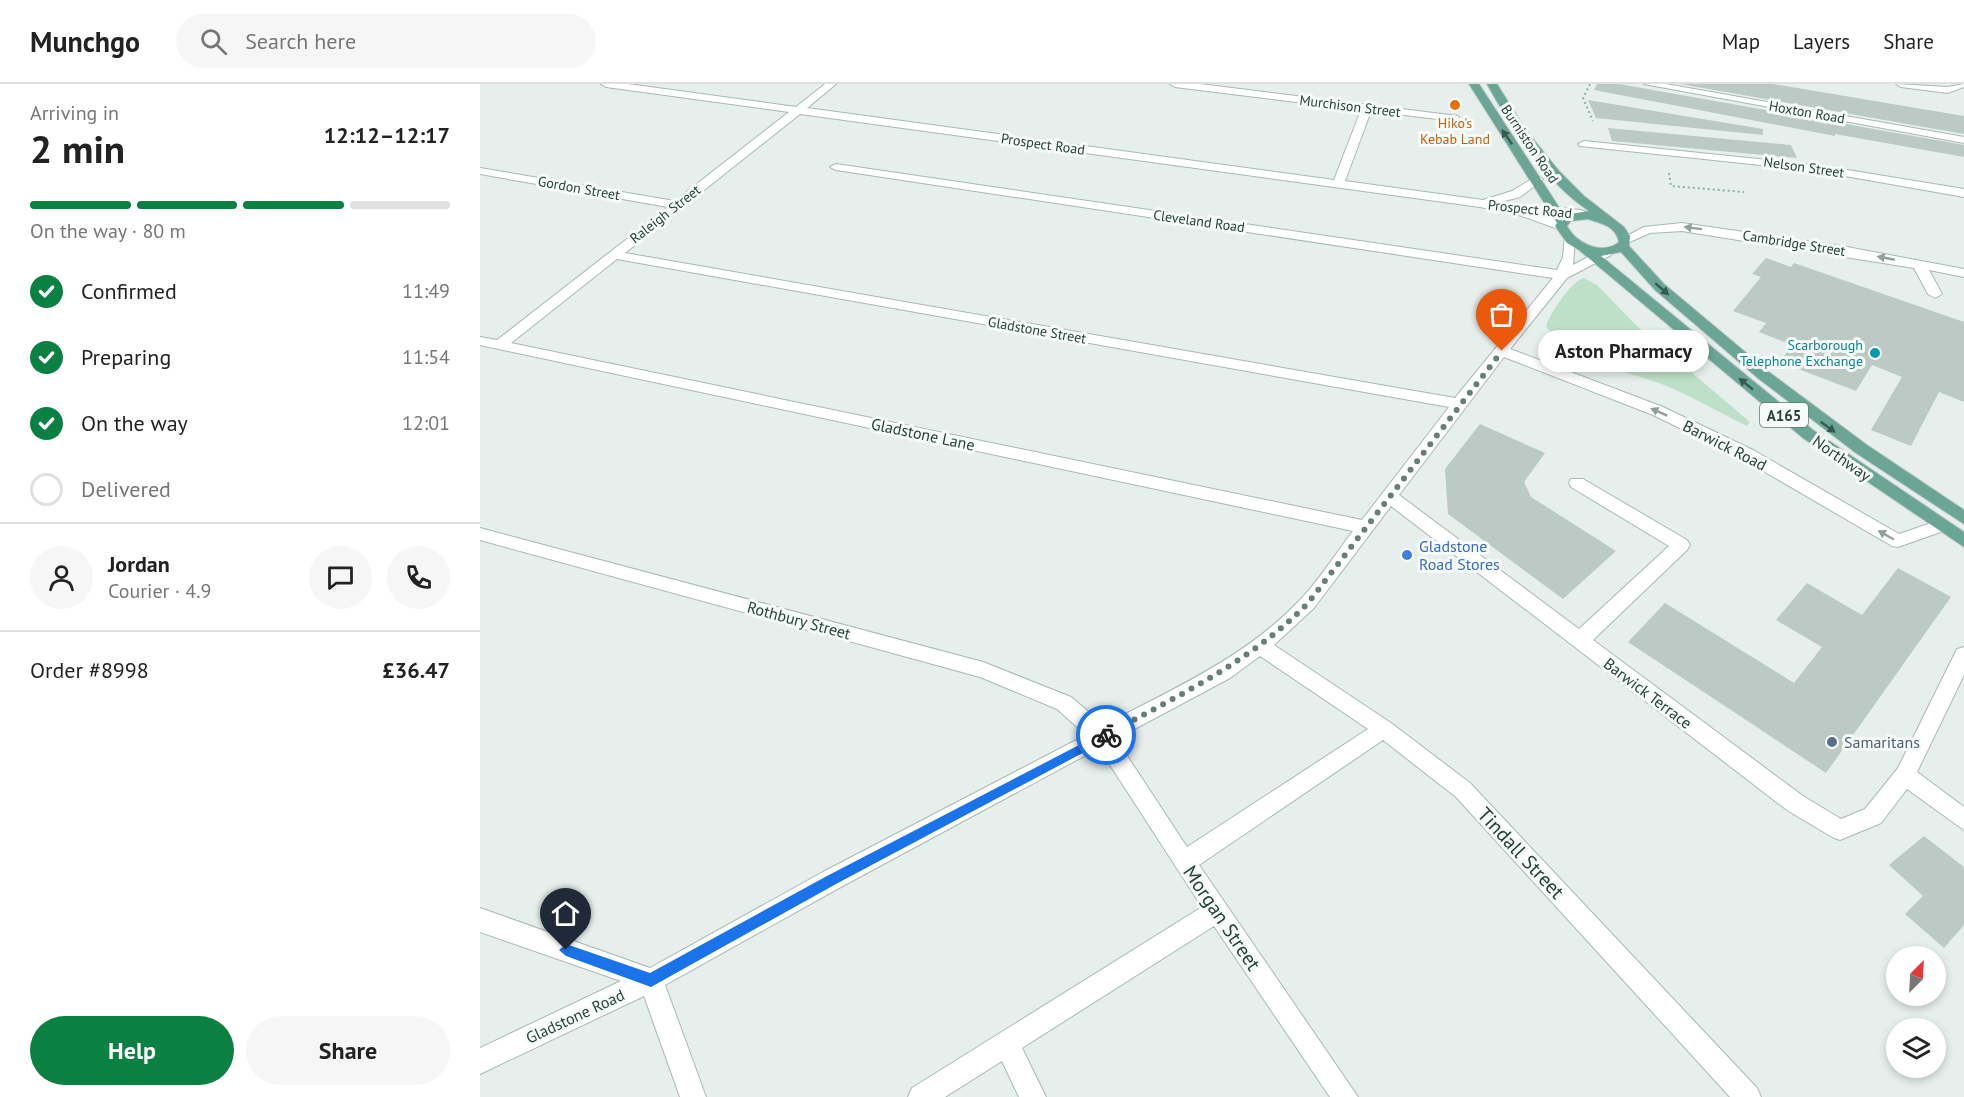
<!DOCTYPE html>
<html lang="en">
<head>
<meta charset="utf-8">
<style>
  :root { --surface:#fff; --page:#f6f6f6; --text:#222; --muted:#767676; --line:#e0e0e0; --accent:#0b8043 }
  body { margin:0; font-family:"PT Sans",sans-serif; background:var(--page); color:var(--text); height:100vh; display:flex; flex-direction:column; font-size:22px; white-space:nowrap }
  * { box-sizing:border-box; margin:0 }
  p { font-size:20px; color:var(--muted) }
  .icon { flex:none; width:33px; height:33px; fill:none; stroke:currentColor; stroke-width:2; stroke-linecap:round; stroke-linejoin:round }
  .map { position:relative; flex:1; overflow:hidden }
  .drawer { display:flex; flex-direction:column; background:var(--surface); width:480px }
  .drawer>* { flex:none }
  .needle { width:39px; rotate:24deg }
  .fabs { position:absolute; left:1406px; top:862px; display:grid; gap:12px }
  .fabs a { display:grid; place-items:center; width:60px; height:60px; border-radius:50%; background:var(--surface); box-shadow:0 3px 9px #0003; font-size:30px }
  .pin { position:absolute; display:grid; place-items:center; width:51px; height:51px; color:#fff; margin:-62px -26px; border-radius:50% 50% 50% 0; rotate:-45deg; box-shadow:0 0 6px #0007 }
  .pin .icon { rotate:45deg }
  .courier { position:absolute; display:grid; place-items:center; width:60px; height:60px; margin:-30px; border:4px solid #1a73e8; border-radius:50%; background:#fff; color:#222; box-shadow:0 2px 8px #0007 }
  .bubble { position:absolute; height:42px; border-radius:21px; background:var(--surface); box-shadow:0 3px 9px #0003; font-size:20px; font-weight:800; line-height:42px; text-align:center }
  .overview em { font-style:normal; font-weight:800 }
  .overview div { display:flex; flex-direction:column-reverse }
  .overview { display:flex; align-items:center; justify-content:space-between; height:102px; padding:0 30px }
  h1 { font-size:39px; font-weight:800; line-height:45px }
  .bar { display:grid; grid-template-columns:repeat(4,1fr); gap:9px 6px; align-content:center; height:72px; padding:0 30px }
  .bar i { height:8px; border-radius:4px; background:var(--line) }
  .bar .selected { background:var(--accent) }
  .bar p { grid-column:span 4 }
  .line { display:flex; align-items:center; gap:15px; padding:0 30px; border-top:2px solid var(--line) }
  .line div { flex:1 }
  .round { display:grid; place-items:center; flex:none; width:63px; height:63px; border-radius:32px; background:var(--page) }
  ol { padding:0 30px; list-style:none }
  li { display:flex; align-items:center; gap:18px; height:66px }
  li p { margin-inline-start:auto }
  li .icon { padding:6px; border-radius:50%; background:var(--accent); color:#fff; stroke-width:4 }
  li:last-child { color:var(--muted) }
  li i { width:33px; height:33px; border:3px solid var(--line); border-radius:50% }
  .primary-button { display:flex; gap:12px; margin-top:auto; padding:12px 30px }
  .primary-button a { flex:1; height:69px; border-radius:36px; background:var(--accent); color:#fff; font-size:24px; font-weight:800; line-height:69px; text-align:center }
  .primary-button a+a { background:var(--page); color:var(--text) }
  header { display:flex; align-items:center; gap:36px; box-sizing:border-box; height:84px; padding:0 30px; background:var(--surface); border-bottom:2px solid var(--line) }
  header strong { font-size:28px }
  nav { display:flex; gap:33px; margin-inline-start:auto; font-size:21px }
  .search { width:420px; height:54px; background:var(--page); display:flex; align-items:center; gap:15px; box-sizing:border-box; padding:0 21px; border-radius:33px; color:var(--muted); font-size:22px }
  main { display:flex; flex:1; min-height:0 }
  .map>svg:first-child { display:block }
  .green { fill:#bfe0c8 }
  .building { fill:#bbcac4 }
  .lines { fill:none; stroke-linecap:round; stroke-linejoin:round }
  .minor-casing { stroke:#a8b8b2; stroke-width:2 }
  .major-casing { stroke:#c2cac8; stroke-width:2 }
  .path { stroke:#86b3a5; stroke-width:2; stroke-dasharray:2 3; stroke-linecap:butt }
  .minor { fill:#fff; fill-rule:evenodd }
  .major { fill:#6aa596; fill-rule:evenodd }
  .oneway { fill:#365b51 }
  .oneway2 { fill:#92a09c }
  .route { fill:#1a73e8 }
  .done { stroke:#687f78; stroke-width:6; stroke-dasharray:0 10.8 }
  .food-dot { fill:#e8710a; stroke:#f7fbf9; stroke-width:2 }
  .culture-dot { fill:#0f9aa8; stroke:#f7fbf9; stroke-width:2 }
  .shop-dot { fill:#3f7fe0; stroke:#f7fbf9; stroke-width:2 }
  .service-dot { fill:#5c6f8a; stroke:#f7fbf9; stroke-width:2 }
  .labels { text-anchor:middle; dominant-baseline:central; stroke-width:6; stroke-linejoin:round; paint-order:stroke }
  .far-street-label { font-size:14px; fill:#24423a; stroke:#f7fbf9 }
  .far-food-label { font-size:14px; fill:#c56008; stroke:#f7fbf9 }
  .far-culture-label { font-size:14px; fill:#0d838f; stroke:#f7fbf9; text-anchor:end }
  .shield { fill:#f7fbf9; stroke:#637a73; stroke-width:1.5 }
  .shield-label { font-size:15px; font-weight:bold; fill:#24423a }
  .street-label { font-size:16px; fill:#24423a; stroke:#f7fbf9 }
  .shop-label { font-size:16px; fill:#366cbe; stroke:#f7fbf9; text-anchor:start }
  .service-label { font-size:16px; fill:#4e5e75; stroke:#f7fbf9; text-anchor:start }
  .near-street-label { font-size:20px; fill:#24423a; stroke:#f7fbf9 }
</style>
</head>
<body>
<header>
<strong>Munchgo</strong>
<div class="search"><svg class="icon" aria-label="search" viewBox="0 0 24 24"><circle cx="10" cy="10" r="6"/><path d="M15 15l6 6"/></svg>Search here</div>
<nav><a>Map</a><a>Layers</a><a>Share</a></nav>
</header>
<main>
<section class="drawer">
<div class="overview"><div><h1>2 min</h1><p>Arriving in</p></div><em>12:12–12:17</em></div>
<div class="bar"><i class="selected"></i><i class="selected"></i><i class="selected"></i><i></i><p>On the way · 80 m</p></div>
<ol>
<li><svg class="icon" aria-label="check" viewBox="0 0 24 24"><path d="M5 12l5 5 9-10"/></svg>Confirmed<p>11:49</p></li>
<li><svg class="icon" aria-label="check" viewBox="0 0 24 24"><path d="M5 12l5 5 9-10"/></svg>Preparing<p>11:54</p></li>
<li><svg class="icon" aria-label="check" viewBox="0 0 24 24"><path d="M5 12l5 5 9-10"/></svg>On the way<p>12:01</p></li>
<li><i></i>Delivered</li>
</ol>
<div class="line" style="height:108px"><a class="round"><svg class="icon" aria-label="person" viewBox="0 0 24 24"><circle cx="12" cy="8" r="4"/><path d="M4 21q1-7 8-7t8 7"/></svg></a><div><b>Jordan</b><p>Courier · 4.9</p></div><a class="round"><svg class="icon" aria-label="chat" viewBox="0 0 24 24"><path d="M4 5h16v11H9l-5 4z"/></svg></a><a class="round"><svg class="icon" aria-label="phone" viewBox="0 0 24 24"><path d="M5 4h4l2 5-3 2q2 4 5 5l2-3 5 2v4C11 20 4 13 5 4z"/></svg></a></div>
<div class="line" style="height:78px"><div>Order #8998</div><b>£36.47</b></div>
<div class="primary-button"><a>Help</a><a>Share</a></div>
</section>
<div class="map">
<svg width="1484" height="1013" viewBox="0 0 1484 1013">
  <rect width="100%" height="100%" fill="#e6efeb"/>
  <path class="green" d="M1104 194 1117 201 1157 242 1270 338 1267 342C1240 329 1212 312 1184 301 1146 286 1090 279 1066 242 1070 230 1092 196 1104 194Z"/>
  <g class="building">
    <path d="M1117 0H1139L1484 61V73L1355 50V52L1114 6Z"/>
    <path d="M1200 0H1293L1484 32V50Z"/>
    <path d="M1108 16 1283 45V51L1116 34Z"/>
    <path d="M1128 44 1311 61 1317 74 1132 57Z"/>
    <path d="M1286 174 1311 183 1314 179 1484 238V318L1459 308 1431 362 1391 346 1422 293 1392 281 1376 307 1300 278 1312 261 1279 248 1286 239 1253 227 1281 193 1272 190Z"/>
    <path d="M1000 340 1065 369 1044 398 1051 413 1136 467 1083 515 968 430 965 385Z"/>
    <path d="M1418 484 1471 513 1346 689 1148 558 1185 519 1314 599 1342 563 1296 536 1327 499 1382 531Z"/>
    <path d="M1444 752 1484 783V841L1464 864 1425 830 1443 812 1409 781Z"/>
  </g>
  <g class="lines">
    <defs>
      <g id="minor">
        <path d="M121 0H148L316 23 345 0H356L327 24 854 96 881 26 695 3 690 0H720L978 32 979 34 974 37 891 27 865 97 1003 116 1032 107 1057 92 1063 95 1061 97 1040 113 1017 119 1055 128V123L1059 122 1100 126 1104 127V133L1056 129 1085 139 1087 142 1081 146 1039 131 1000 123 320 30 145 169 975 314 1073 194 356 86 350 83 356 80 1077 186 1083 173 1085 152 1089 151 1095 155 1093 181 1123 165H1131V171L1087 194 1030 265 1183 323 1273 366 1419 450 1460 436 1466 438 1468 442 1466 446 1418 463 1412 462 1261 374 1173 331 1024 273 919 411 1099 545 1189 462 1091 403 1089 399 1091 395H1103L1207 456 1210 461 1207 466 1113 556 1323 712 1361 735 1385 725 1418 684 1477 565 1484 563V591L1437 688 1484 723V746L1427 705 1401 739 1360 756 1352 753 1307 726 911 422 834 524 794 561 911 639 990 699 1277 1004 1281 1013H1250L976 713 903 656 719 781 878 1013H850L734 842 542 964 566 1013H539L522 977 465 1013H428L432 1004 722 823 619 664 359 804 185 901 226 1013H200L164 912 0 990V964L141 897 0 848V824L170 884 343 788 606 651 577 625 500 593 0 456V444L503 578 591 613 624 641C693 605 766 573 820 516 840 495 856 469 873 447L0 261V253L17 256 188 123 0 90V84L195 117 309 28 126 3ZM137 175 969 323 882 436 31 259ZM780 572 888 645 707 763 636 655 750 594Z"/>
        <path d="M1164 0H1186L1484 53V59Z"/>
        <path d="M1416 0 1467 3 1484 0V3L1468 9 1421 3Z"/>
        <path d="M1104 57 1337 81 1484 105V113L1337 87 1100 62 1098 60Z"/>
        <path d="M1202 139 1367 163 1484 185V193L1449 186 1462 210 1455 214 1448 210 1434 184 1202 147 1170 149 1145 160 1139 156 1164 143Z"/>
      </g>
      <path id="major" d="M989 0H999L1084 131 1109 127C1064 97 1033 46 1007 0H1017L1045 45 1079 87 1104 112 1144 143 1150 152 1149 162 1184 200 1289 288 1387 361 1484 426V440L1376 369 1279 295 1175 206 1141 168 1121 172 1333 346 1484 448V463L1323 354 1099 166 1087 159 1075 142 1077 139ZM1108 135C1122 140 1135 141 1139 158 1122 172 1096 159 1087 142L1091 137Z"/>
    </defs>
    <use href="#minor" class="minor-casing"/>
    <use href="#major" class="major-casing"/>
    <g class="path">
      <path d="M1110 0 1103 14 1113 37"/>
      <path d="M1189 89 1191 102 1264 108"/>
    </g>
    <use href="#minor" class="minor"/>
    <use href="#major" class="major"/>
  </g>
  <defs><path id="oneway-solid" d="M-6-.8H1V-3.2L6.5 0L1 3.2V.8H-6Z" transform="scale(1.5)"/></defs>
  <g class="oneway">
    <use href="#oneway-solid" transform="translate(1027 53) rotate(-125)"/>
    <use href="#oneway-solid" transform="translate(1182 205) rotate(41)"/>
    <use href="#oneway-solid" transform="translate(1266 300) rotate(-141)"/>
    <use href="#oneway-solid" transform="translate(1348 343) rotate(36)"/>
  </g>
  <g class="oneway2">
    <use href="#oneway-solid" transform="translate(1213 144) rotate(-173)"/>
    <use href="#oneway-solid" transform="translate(1406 174) rotate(-169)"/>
    <use href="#oneway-solid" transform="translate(1179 328) rotate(-156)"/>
    <use href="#oneway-solid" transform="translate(1406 451) rotate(-150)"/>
  </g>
  <path class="route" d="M626 647 631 651 629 655 356 800 171 903 86 872 79 866 86 860 170 889 347 792Z"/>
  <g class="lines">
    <path class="done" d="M626 651C697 612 771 578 828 519L1022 267"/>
  </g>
  <circle class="food-dot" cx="975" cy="21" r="6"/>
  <circle class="culture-dot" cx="1395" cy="269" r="6"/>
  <circle class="shop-dot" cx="927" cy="471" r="6"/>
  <circle class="service-dot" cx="1352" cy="658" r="6"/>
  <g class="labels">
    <g class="far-street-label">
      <text transform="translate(870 22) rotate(7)">Murchison Street</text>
      <text transform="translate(1327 28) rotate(10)">Hoxton Road</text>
      <text transform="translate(563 60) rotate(8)">Prospect Road</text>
      <text transform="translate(1050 60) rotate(56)">Burniston Road</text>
      <text transform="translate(1324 83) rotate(8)">Nelson Street</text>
      <text transform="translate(99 104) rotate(10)">Gordon Street</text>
      <text transform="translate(1050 125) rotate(6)">Prospect Road</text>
      <text transform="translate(185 130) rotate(-38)">Raleigh Street</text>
      <text transform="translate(719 137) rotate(8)">Cleveland Road</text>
      <text transform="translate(1314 159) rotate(9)">Cambridge Street</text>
      <text transform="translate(557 246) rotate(10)">Gladstone Street</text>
    </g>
    <g class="far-food-label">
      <text x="975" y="39">Hiko's<tspan x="975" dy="16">Kebab Land</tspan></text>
    </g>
    <g class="far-culture-label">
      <text x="1383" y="261">Scarborough<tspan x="1383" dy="16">Telephone Exchange</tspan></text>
    </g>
    <rect class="shield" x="1280" y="319" width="48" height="24" rx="4.5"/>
    <g class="shield-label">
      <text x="1304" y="331">A165</text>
    </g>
    <g class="street-label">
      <text transform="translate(443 350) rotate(12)">Gladstone Lane</text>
      <text transform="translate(1245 361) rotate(27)">Barwick Road</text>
      <text transform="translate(1362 374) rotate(35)">Northway</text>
      <text transform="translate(319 536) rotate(15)">Rothbury Street</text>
      <text transform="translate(1168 609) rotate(37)">Barwick Terrace</text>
      <text transform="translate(95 932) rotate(-25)">Gladstone Road</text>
    </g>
    <g class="shop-label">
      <text x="939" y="462">Gladstone<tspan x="939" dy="18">Road Stores</tspan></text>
    </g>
    <g class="service-label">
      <text x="1364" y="658">Samaritans</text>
    </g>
    <g class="near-street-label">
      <text transform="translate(1041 769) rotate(47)">Tindall Street</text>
      <text transform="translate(742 834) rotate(56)">Morgan Street</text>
    </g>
  </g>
</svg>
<div class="fabs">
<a><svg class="needle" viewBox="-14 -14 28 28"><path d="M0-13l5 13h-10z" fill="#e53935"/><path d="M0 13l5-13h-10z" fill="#767676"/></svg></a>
<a><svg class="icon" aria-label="layers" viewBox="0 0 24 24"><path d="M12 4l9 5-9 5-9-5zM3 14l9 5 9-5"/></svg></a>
</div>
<div class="pin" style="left:1022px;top:267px;background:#ea580c"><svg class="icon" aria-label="bag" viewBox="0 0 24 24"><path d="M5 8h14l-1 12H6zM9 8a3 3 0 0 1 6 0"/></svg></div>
<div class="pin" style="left:86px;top:866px;background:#1f2937"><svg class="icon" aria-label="home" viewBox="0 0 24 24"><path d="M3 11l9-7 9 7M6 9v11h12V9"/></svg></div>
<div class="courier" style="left:626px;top:651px"><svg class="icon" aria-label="bike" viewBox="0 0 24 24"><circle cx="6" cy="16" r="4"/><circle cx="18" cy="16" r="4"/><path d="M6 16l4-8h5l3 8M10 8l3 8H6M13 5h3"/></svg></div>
<div class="bubble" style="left:1058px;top:246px;width:171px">Aston Pharmacy</div>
</div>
</main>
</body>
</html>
